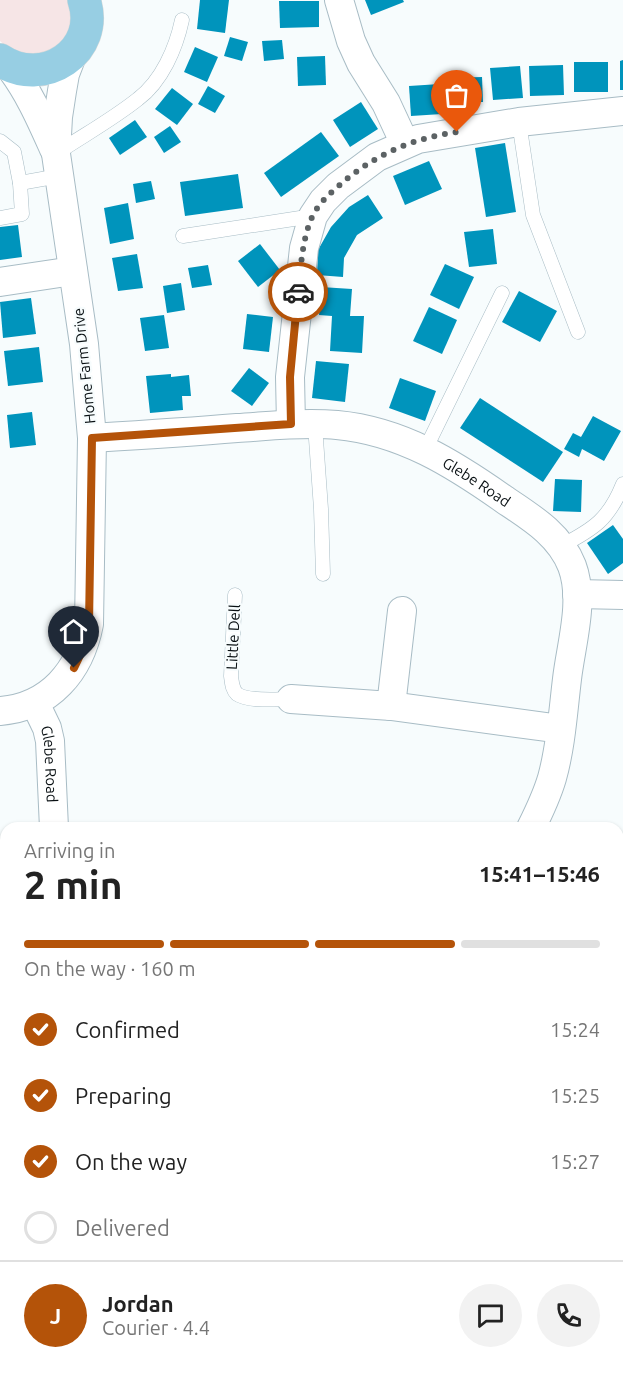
<!DOCTYPE html>
<html lang="en">
<head>
<meta charset="utf-8">
<style>
  :root { --surface:#fff; --page:#f2f2f2; --text:#222; --muted:#767676; --line:#e0e0e0; --accent:#b45309 }
  body { margin:0; font-family:Ubuntu,sans-serif; background:var(--page); color:var(--text); height:100vh; display:flex; flex-direction:column; font-size:22px; white-space:nowrap }
  * { box-sizing:border-box; margin:0 }
  p { font-size:20px; color:var(--muted) }
  .icon { flex:none; width:33px; height:33px; fill:none; stroke:currentColor; stroke-width:2; stroke-linecap:round; stroke-linejoin:round }
  .map { position:relative; flex:1; overflow:hidden }
  .drawer { position:absolute; left:0px; top:822px; width:624px; height:558px; display:flex; flex-direction:column; background:var(--surface); border-radius:18px 18px 0 0; box-shadow:0 2px 4px #0004 }
  .drawer>* { flex:none }
  .pin { position:absolute; display:grid; place-items:center; width:51px; height:51px; color:#fff; margin:-62px -26px; border-radius:50% 50% 50% 0; rotate:-45deg; box-shadow:0 0 6px #0007 }
  .pin .icon { rotate:45deg }
  .courier { position:absolute; display:grid; place-items:center; width:60px; height:60px; margin:-30px; border:4px solid #b45309; border-radius:50%; background:#fff; color:#222; box-shadow:0 2px 8px #0007 }
  .head em { font-style:normal; font-weight:600 }
  .head div { display:flex; flex-direction:column-reverse }
  .head { display:flex; align-items:center; justify-content:space-between; height:102px; padding:0 24px }
  h1 { font-size:39px; font-weight:600; line-height:45px }
  .bar { display:grid; grid-template-columns:repeat(4,1fr); gap:9px 6px; align-content:center; height:72px; padding:0 24px }
  .bar i { height:8px; border-radius:4px; background:var(--line) }
  .bar .current { background:var(--accent) }
  .bar p { grid-column:span 4 }
  .line { display:flex; align-items:center; gap:15px; padding:0 24px; border-top:2px solid var(--line) }
  .line div { flex:1 }
  .round { display:grid; place-items:center; flex:none; width:63px; height:63px; border-radius:32px; background:var(--page) }
  ol { padding:0 24px; list-style:none }
  li { display:flex; align-items:center; gap:18px; height:66px }
  li p { margin-inline-start:auto }
  li .icon { padding:6px; border-radius:50%; background:var(--accent); color:#fff; stroke-width:4 }
  li:last-child { color:var(--muted) }
  li i { width:33px; height:33px; border:3px solid var(--line); border-radius:50% }
  .map>svg:first-child { display:block }
  .green { fill:#f6e5e6 }
  .building { fill:#0094bc }
  .lines { fill:none; stroke-linecap:round; stroke-linejoin:round }
  .service-casing { stroke:#a8bcc5; stroke-width:15 }
  .minor-casing { stroke:#a8bcc5; stroke-width:30 }
  .primary-casing { stroke:#d7d9d9; stroke-width:34 }
  .service { stroke:#fff; stroke-width:14 }
  .minor { stroke:#fff; stroke-width:28 }
  .primary { stroke:#97cee3; stroke-width:33 }
  .done { stroke:#5c6264; stroke-width:6; stroke-dasharray:0 10.8 }
  .route { stroke:#b45309; stroke-width:8 }
  .labels { text-anchor:middle; dominant-baseline:central; stroke-width:4.5; stroke-linejoin:round; paint-order:stroke }
  .street-label { font-size:15px; fill:#080f12; stroke:#f7fcfd }
</style>
</head>
<body>
<div class="map">
<svg width="623" height="1380" viewBox="0 0 623 1380">
  <rect width="100%" height="100%" fill="#f7fcfd"/>
  <g class="green">
    <path d="M0 0H72L73 25 61 45 38 56 11 51 0 41Z"/>
    <path d="M0 998H6V1080L0 1084Z"/>
  </g>
  <g class="building">
    <path d="M200 0H229L225 33 197 29Z"/>
    <path d="M365 0H403L404 2 371 15Z"/>
    <path d="M279 1H319V27L280 28Z"/>
    <path d="M230 37 248 42 242 61 224 56Z"/>
    <path d="M282 40 284 59 264 61 262 41Z"/>
    <path d="M195 47 218 57 207 82 184 72Z"/>
    <path d="M325 56 326 85 298 86 297 57Z"/>
    <path d="M623 60V90H620V61Z"/>
    <rect x="574" y="62" width="34" height="30"/>
    <path d="M563 65 564 95 530 96 529 66Z"/>
    <path d="M520 66 523 98 493 100 490 68Z"/>
    <path d="M482 77 483 102H449V78Z"/>
    <path d="M440 84 442 114 411 116 409 86Z"/>
    <path d="M208 86 225 96 215 113 198 104Z"/>
    <path d="M172 88 193 104 177 125 155 109Z"/>
    <path d="M361 102 378 129 350 147 333 120Z"/>
    <path d="M135 120 147 137 120 155 109 138Z"/>
    <path d="M170 126 181 142 164 153 154 137Z"/>
    <path d="M321 132 339 156 281 197 264 173Z"/>
    <path d="M505 143 516 212 486 217 475 148Z"/>
    <path d="M429 161 442 189 405 205 393 176Z"/>
    <path d="M238 174 243 208 185 216 180 182Z"/>
    <path d="M151 181 155 199 136 203 133 184Z"/>
    <path d="M368 195 383 218 357 235 344 258 343 277 317 275 318 250 331 227 349 207Z"/>
    <path d="M128 203 134 239 110 244 104 208Z"/>
    <path d="M18 225 22 257 0 260V227Z"/>
    <path d="M493 229 497 264 469 267 464 232Z"/>
    <path d="M260 244 280 270 258 287 238 261Z"/>
    <path d="M137 254 143 288 118 291 112 258Z"/>
    <path d="M445 264 474 277 459 309 430 295Z"/>
    <path d="M208 265 212 285 192 288 188 268Z"/>
    <path d="M181 283 185 310 167 313 163 286Z"/>
    <path d="M321 287 352 289 350 316H364L362 353 330 351 332 316 319 315Z"/>
    <path d="M519 291 557 311 540 342 502 322Z"/>
    <path d="M31 298 36 334 3 338 0 302Z"/>
    <path d="M429 307 457 320 442 354 413 341Z"/>
    <path d="M247 314 273 317 269 352 243 349Z"/>
    <path d="M164 315 169 348 145 351 140 318Z"/>
    <path d="M39 347 43 382 8 386 4 351Z"/>
    <path d="M316 361 349 364 345 402 312 398Z"/>
    <path d="M249 368 269 383 252 406 231 391Z"/>
    <path d="M171 374V377L189 375 191 396H182L183 410 150 413 146 376Z"/>
    <path d="M400 378 436 391 425 421 389 408Z"/>
    <path d="M480 398 563 452 543 482 460 428Z"/>
    <path d="M32 412 36 445 10 448 7 415Z"/>
    <path d="M593 416 621 431 604 461 582 449 579 457 564 449 573 433 581 437Z"/>
    <path d="M555 479 582 480 581 512 553 511Z"/>
    <path d="M613 525 623 539V563L608 574 587 543Z"/>
    <path d="M618 1334H623V1380H530L529 1374H618Z"/>
  </g>
  <g class="lines">
    <defs>
      <g id="service">
        <path d="M519 122 533 215 578 332"/>
        <path d="M0 141 14 152 20 183 22 214 0 218"/>
        <path d="M57 153C84 135 113 119 138 99 162 81 176 48 182 20"/>
        <path d="M20 183 59 176"/>
        <path d="M183 236 313 216"/>
        <path d="M315 425 321 509 323 574"/>
        <path d="M425 450 502 293"/>
        <path d="M561 546C594 529 609 519 623 484"/>
        <path d="M235 595 231 676C232 683 232 689 237 694 248 702 278 699 291 699"/>
      </g>
      <g id="minor">
        <path d="M339 0 351 41 361 63 386 103 405 144"/>
        <path d="M9 66C29 92 41 120 54 149"/>
        <path d="M0 282 73 271"/>
        <path d="M291 424 290 377 304 248 313 216 323 201 338 186 377 157 418 139 519 122 623 111"/>
        <path id="s1" d="M92 438C141 435 189 432 237 428 270 426 304 422 337 425 402 431 454 464 505 500 532 518 560 535 572 566 585 601 571 644 567 679 563 712 561 746 552 778 547 795 539 812 531 828"/>
        <path d="M577 594 623 595"/>
        <path d="M291 699 391 706 561 729"/>
        <path id="s2" d="M35 703 47 728 50 741 54 828"/>
        <path d="M391 706 402 611"/>
        <path d="M0 711C50 707 80 671 89 624L92 438 84 344 56 154 58 117 62 91 65 74 73 53"/>
        <path d="M618 970 623 973"/>
        <path d="M618 1147 623 1148"/>
        <path d="M618 1236H623"/>
        <path d="M0 1310 6 1309"/>
      </g>
      <path id="primary" d="M0 60C43 89 101 51 84 0"/>
    </defs>
    <use href="#service" class="service-casing"/>
    <use href="#minor" class="minor-casing"/>
    <use href="#primary" class="primary-casing"/>
    <use href="#service" class="service"/>
    <use href="#minor" class="minor"/>
    <use href="#primary" class="primary"/>
  </g>
  <g class="lines">
    <path class="done" d="M298 292C301 267 302 238 313 215 321 200 335 189 348 178 381 152 415 138 457 132"/>
    <path class="route" d="M74 668 83 649 89 624 92 438 291 424 290 377 298 292"/>
  </g>
  <g class="labels">
    <g class="street-label">
      <text transform="translate(84 366) rotate(-96)">Home Farm Drive</text>
      <text stroke="none"><textPath href="#s1" startOffset="398">Glebe Road</textPath></text>
      <text transform="translate(233 637) rotate(-87)">Little Dell</text>
      <text stroke="none"><textPath href="#s2" startOffset="64">Glebe Road</textPath></text>
    </g>
  </g>
</svg>
<div class="pin" style="left:457px;top:132px;background:#ea580c"><svg class="icon" aria-label="bag" viewBox="0 0 24 24"><path d="M5 8h14l-1 12H6zM9 8a3 3 0 0 1 6 0"/></svg></div>
<div class="pin" style="left:74px;top:668px;background:#1f2937"><svg class="icon" aria-label="home" viewBox="0 0 24 24"><path d="M3 11l9-7 9 7M6 9v11h12V9"/></svg></div>
<div class="courier" style="left:298px;top:292px"><svg class="icon" aria-label="car" viewBox="0 0 24 24"><path d="M5 17H2v-5l4-1 3-4h7l3 4 3 1v5h-3M9 17h6M6 11h13"/><circle cx="7" cy="17" r="2"/><circle cx="17" cy="17" r="2"/></svg></div>
<section class="drawer">
<div class="head"><div><h1>2 min</h1><p>Arriving in</p></div><em>15:41–15:46</em></div>
<div class="bar"><i class="current"></i><i class="current"></i><i class="current"></i><i></i><p>On the way · 160 m</p></div>
<ol>
<li><svg class="icon" aria-label="check" viewBox="0 0 24 24"><path d="M5 12l5 5 9-10"/></svg>Confirmed<p>15:24</p></li>
<li><svg class="icon" aria-label="check" viewBox="0 0 24 24"><path d="M5 12l5 5 9-10"/></svg>Preparing<p>15:25</p></li>
<li><svg class="icon" aria-label="check" viewBox="0 0 24 24"><path d="M5 12l5 5 9-10"/></svg>On the way<p>15:27</p></li>
<li><i></i>Delivered</li>
</ol>
<div class="line" style="height:108px"><b class="round" style="background:var(--accent);color:#fff">J</b><div><b>Jordan</b><p>Courier · 4.4</p></div><a class="round"><svg class="icon" aria-label="chat" viewBox="0 0 24 24"><path d="M4 5h16v11H9l-5 4z"/></svg></a><a class="round"><svg class="icon" aria-label="phone" viewBox="0 0 24 24"><path d="M5 4h4l2 5-3 2q2 4 5 5l2-3 5 2v4C11 20 4 13 5 4z"/></svg></a></div>
</section>
</div>
</body>
</html>
